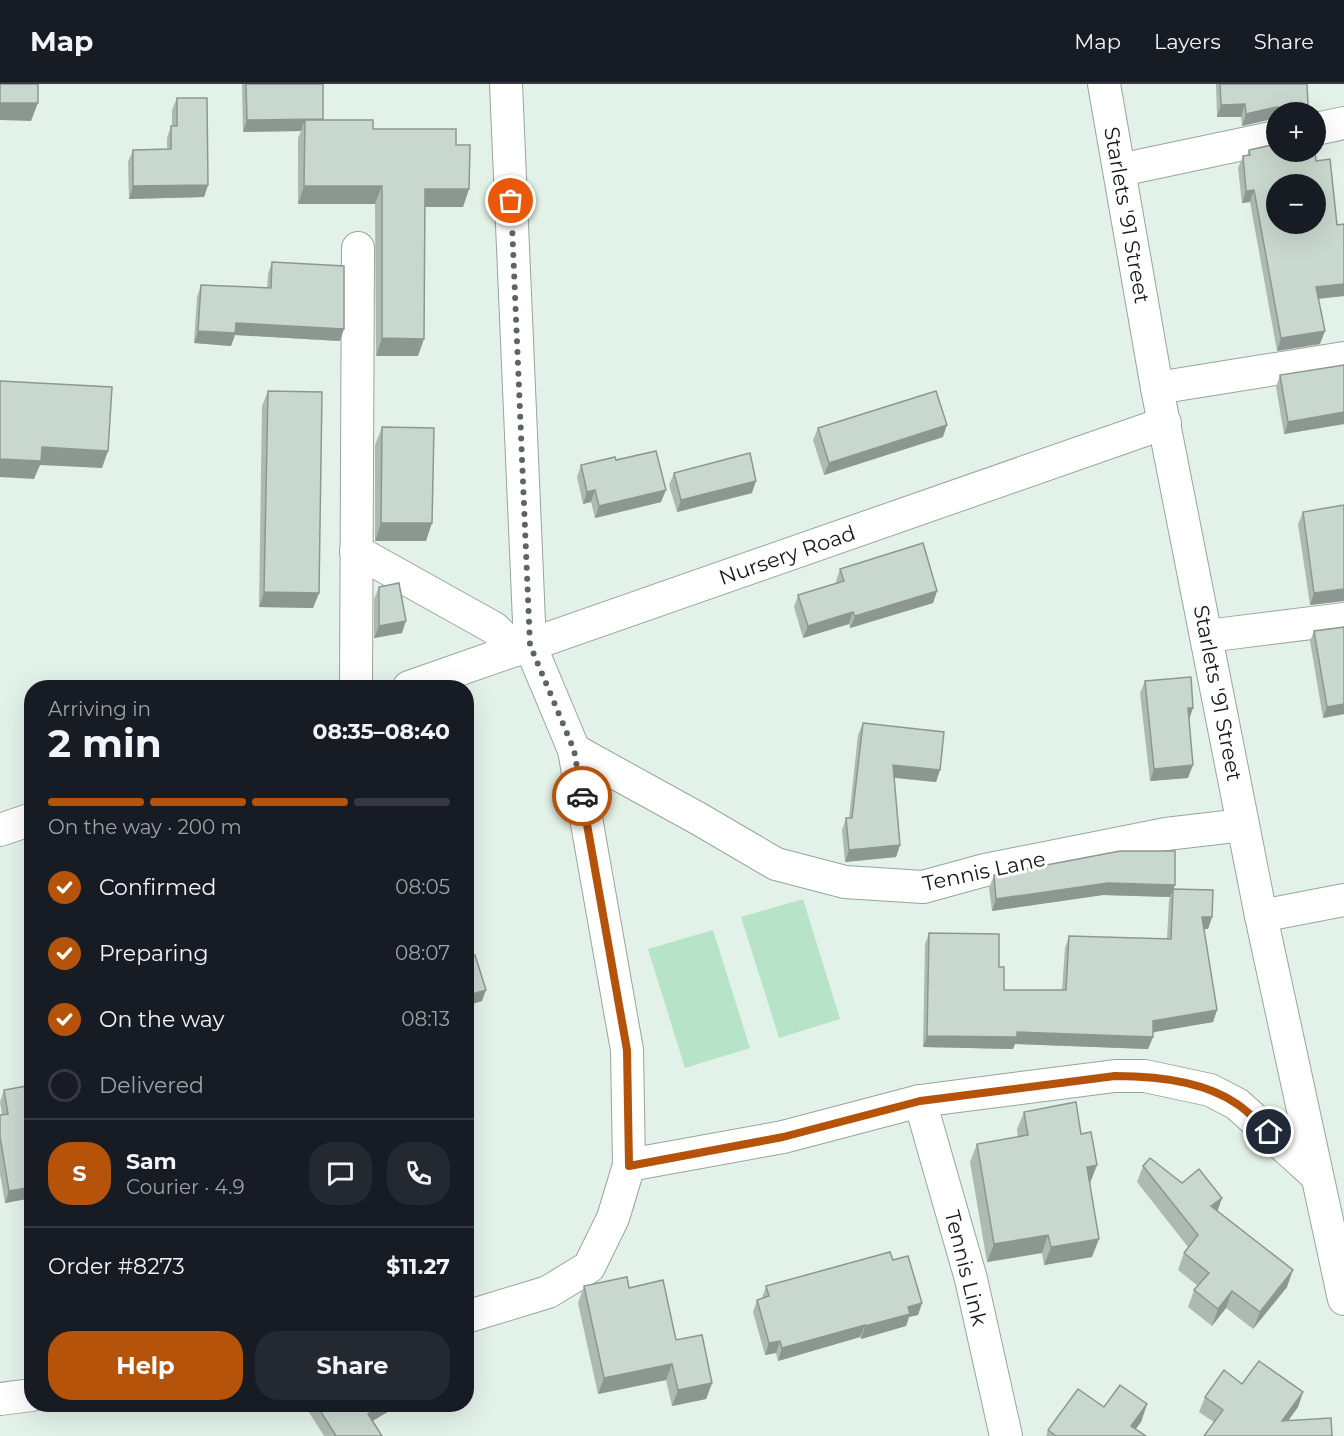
<!DOCTYPE html>
<html lang="en">
<head>
<meta charset="utf-8">
<style>
  :root { --surface:#171b24; --page:#242831; --text:#f1f3f6; --muted:#9ea1a6; --line:#363941; --accent:#b45309 }
  body { margin:0; font-family:Montserrat,sans-serif; background:var(--page); color:var(--text); height:100vh; display:flex; flex-direction:column; font-size:22px; white-space:nowrap }
  * { box-sizing:border-box; margin:0 }
  p { font-size:20px; color:var(--muted) }
  .icon { flex:none; width:33px; height:33px; fill:none; stroke:currentColor; stroke-width:2; stroke-linecap:round; stroke-linejoin:round }
  .map { position:relative; flex:1; overflow:hidden }
  .drawer { position:absolute; left:24px; top:596px; width:450px; height:732px; display:flex; flex-direction:column; background:var(--surface); border-radius:24px; box-shadow:0 6px 24px #0002 }
  .drawer>* { flex:none }
  .buttons { position:absolute; left:1266px; top:18px; display:grid; gap:12px }
  .buttons a { display:grid; place-items:center; width:60px; height:60px; border-radius:50%; background:var(--surface); box-shadow:0 6px 24px #0002; font-size:30px }
  .pin { position:absolute; display:grid; place-items:center; width:51px; height:51px; color:#fff; margin:-26px; border:3px solid #fff; border-radius:50%; box-shadow:0 2px 6px #0007 }
  .courier { position:absolute; display:grid; place-items:center; width:60px; height:60px; margin:-30px; border:4px solid #b45309; border-radius:50%; background:#fff; color:#222; box-shadow:0 2px 8px #0007 }
  .summary em { font-style:normal; font-weight:700 }
  .summary div { display:flex; flex-direction:column-reverse }
  .summary { display:flex; align-items:center; justify-content:space-between; height:102px; padding:0 24px }
  h1 { font-size:39px; font-weight:700; line-height:45px }
  .bar { display:grid; grid-template-columns:repeat(4,1fr); gap:9px 6px; align-content:center; height:72px; padding:0 24px }
  .bar i { height:8px; border-radius:4px; background:var(--line) }
  .bar .on { background:var(--accent) }
  .bar p { grid-column:span 4 }
  .line { display:flex; align-items:center; gap:15px; padding:0 24px; border-top:2px solid var(--line) }
  .line div { flex:1 }
  .round { display:grid; place-items:center; flex:none; width:63px; height:63px; border-radius:24px; background:var(--page) }
  ol { padding:0 24px; list-style:none }
  li { display:flex; align-items:center; gap:18px; height:66px }
  li p { margin-inline-start:auto }
  li .icon { padding:6px; border-radius:50%; background:var(--accent); color:#fff; stroke-width:4 }
  li:last-child { color:var(--muted) }
  li i { width:33px; height:33px; border:3px solid var(--line); border-radius:50% }
  .primary-button { display:flex; gap:12px; margin-top:auto; padding:12px 24px }
  .primary-button a { flex:1; height:69px; border-radius:24px; background:var(--accent); color:#fff; font-size:24px; font-weight:700; line-height:69px; text-align:center }
  .primary-button a+a { background:var(--page); color:var(--text) }
  header { display:flex; align-items:center; gap:36px; box-sizing:border-box; height:84px; padding:0 30px; background:var(--surface); border-bottom:2px solid var(--line) }
  header strong { font-size:28px }
  nav { display:flex; gap:33px; margin-inline-start:auto; font-size:21px }
  .map>svg:first-child { display:block }
  .green { fill:#b7e4c8 }
  .lines { fill:none; stroke-linecap:round; stroke-linejoin:round }
  .street-casing { stroke:#97a59c; stroke-width:34 }
  .street { stroke:#fff; stroke-width:32 }
  .wall { fill:#adbab2 }
  .shaded-wall { fill:#8d9791 }
  .building { fill:#c9d8cf; stroke:#8d9791; stroke-width:1.5; fill-rule:evenodd }
  .done { stroke:#5c6660; stroke-width:6; stroke-dasharray:0 10.8 }
  .route { stroke:#b45309; stroke-width:8 }
  .labels { text-anchor:middle; dominant-baseline:central; stroke-width:6; stroke-linejoin:round; paint-order:stroke }
  .street-label { font-size:21px; fill:#141a16; stroke:#fff }
</style>
</head>
<body>
<header>
<strong>Map</strong>
<nav><a>Map</a><a>Layers</a><a>Share</a></nav>
</header>
<div class="map">
<svg width="1344" height="1352" viewBox="0 0 1344 1352">
  <rect width="100%" height="100%" fill="#e3f2e8"/>
  <g class="green">
    <path d="M803 815 840 935 779 954 741 833Z"/>
    <path d="M713 846 750 964 685 984 648 865Z"/>
  </g>
  <g class="lines">
    <defs>
      <g id="street">
        <path d="M1104 0 1157 304 1261 832 1344 1215"/>
        <path d="M1316 45 1344 39"/>
        <path d="M1120 86 1276 53"/>
        <path d="M1157 304 1344 274"/>
        <path d="M356 467 494 544 516 566"/>
        <path d="M1207 552 1344 535"/>
        <path d="M356 603 358 164"/>
        <path d="M409 603 1165 339"/>
        <path d="M574 666 699 735 776 780 845 798 923 803 985 786 1166 750 1243 741"/>
        <path d="M0 746 32 735"/>
        <path d="M1261 832 1344 816"/>
        <path d="M920 1017 971 1195 1006 1352"/>
        <path d="M629 1081 783 1053 920 1017 1115 992H1145L1210 1006 1237 1020 1316 1091"/>
        <path d="M466 1233 548 1208 589 1183 613 1134 629 1081 627 966 574 666 530 561 506 0"/>
        <path d="M0 1315 32 1311"/>
      </g>
    </defs>
    <use href="#street" class="street-casing"/>
    <use href="#street" class="street"/>
  </g>
  <g class="wall">
    <path d="M242 0H323V36L456 61 469 105 463 123H425L418 272H376L375 120H298V54L301 47 243 48Z"/>
    <path d="M1216 0H1307L1308 20 1305 28H1276V36L1272 35 1242 42 1241 33H1217Z"/>
    <path d="M177 14 208 101 204 113 129 115 128 78 133 66 167 65V54L171 42H172V26Z"/>
    <path d="M1249 66 1316 77 1344 212 1319 215 1320 260 1277 267 1250 118 1242 119 1238 84 1243 72H1247Z"/>
    <path d="M272 178 340 257 235 251 231 262 194 259 197 213 201 201 267 204 268 190Z"/>
    <path d="M1344 281V340L1284 350 1276 303 1280 291Z"/>
    <path d="M268 307 319 509 313 524 259 523 262 322Z"/>
    <path d="M382 343 426 457H375V361Z"/>
    <path d="M818 344 943 353 824 391 813 356Z"/>
    <path d="M616 376 661 418 595 434 591 418 583 420 577 393 581 381Z"/>
    <path d="M674 389 752 409 677 428 669 401Z"/>
    <path d="M1303 428 1342 517 1310 521 1298 440Z"/>
    <path d="M840 485 937 507 933 519 850 544 849 540 803 554 794 523 798 511 836 499V497Z"/>
    <path d="M379 503 402 549 374 554V515Z"/>
    <path d="M1344 543V630L1323 634 1310 557 1314 547Z"/>
    <path d="M1145 597 1189 636 1188 694 1150 697 1140 609Z"/>
    <path d="M863 639 940 686 936 698 894 694 900 761 896 773 845 778 842 746 846 734H849L858 651Z"/>
    <path d="M994 791 1175 801 1173 805 1212 833 1208 845H1204L1217 926 1213 938 1153 948V953L1148 965 1015 960 1013 965 923 963 925 860 929 849 999 883 1004 906H1062L1065 864 1069 852 1167 855 1169 816 1170 813 1103 811 992 827 989 804Z"/>
    <path d="M4 1006 32 1114 5 1119 0 1090V1031H2L0 1018Z"/>
    <path d="M1024 1028 1081 1050 1097 1081 1090 1099 1092 1173 1044 1181 1042 1169 987 1178 970 1078 977 1060 1018 1053 1017 1045Z"/>
    <path d="M1143 1082 1182 1099 1222 1114 1217 1127 1287 1203 1253 1245 1226 1224 1212 1242 1188 1223 1194 1206 1198 1202 1178 1186 1184 1169 1188 1163 1137 1098Z"/>
    <path d="M893 1176 922 1219 918 1231 909 1233 906 1242 861 1255 860 1253 778 1277 776 1269 765 1271 753 1228 757 1216 762 1214 766 1202Z"/>
    <path d="M584 1202 629 1204 676 1256 712 1299 706 1315 672 1322 666 1296 598 1310 578 1219Z"/>
    <path d="M1242 1300 1303 1308 1298 1323 1288 1337 1214 1338 1199 1328 1205 1313Z"/>
    <path d="M305 1320H393L391 1326 372 1337 382 1352H324L305 1322Z"/>
    <path d="M1147 1320 1141 1338 1136 1345 1146 1352H1046L1048 1346 1104 1323Z"/>
  </g>
  <g class="shaded-wall">
    <path d="M0 19H38L31 37 0 36Z"/>
    <path d="M1245 20 1241 33H1217L1221 21Z"/>
    <path d="M1277 23 1285 24 1284 28H1276V36L1272 35 1242 42 1246 30Z"/>
    <path d="M323 35 305 36 301 47 243 48 247 36Z"/>
    <path d="M208 101 204 113 129 115 133 102Z"/>
    <path d="M304 102H382L375 120H298Z"/>
    <path d="M425 105H469L463 123H418Z"/>
    <path d="M1254 106 1250 118 1242 119 1246 107Z"/>
    <path d="M1344 200V212L1312 215 1316 203Z"/>
    <path d="M236 239 344 245 340 257 235 251 231 262 194 259 198 247Z"/>
    <path d="M1325 247 1320 260 1277 267 1281 254Z"/>
    <path d="M382 254 424 255 418 272H376Z"/>
    <path d="M1344 328V340L1284 350 1288 338Z"/>
    <path d="M947 341 943 353 824 391 829 379Z"/>
    <path d="M42 363 108 367 102 384 40 381 34 395 0 393V375Z"/>
    <path d="M756 397 752 409 677 428 681 416Z"/>
    <path d="M595 406 591 418 583 420 587 408Z"/>
    <path d="M666 406 661 418 595 434 599 422Z"/>
    <path d="M381 439H432L426 457H375Z"/>
    <path d="M1344 505V517L1310 521 1314 509Z"/>
    <path d="M937 507 933 519 850 544 855 532Z"/>
    <path d="M264 508 319 509 313 524 259 523Z"/>
    <path d="M853 528 849 540 803 554 808 542Z"/>
    <path d="M406 537 402 549 374 554 379 542Z"/>
    <path d="M1344 620V630L1323 634 1327 623Z"/>
    <path d="M1188 624H1193L1189 636Z"/>
    <path d="M893 681 940 686 936 698 888 693Z"/>
    <path d="M1193 681 1188 694 1150 697 1154 685Z"/>
    <path d="M900 761 896 773 845 778 849 766Z"/>
    <path d="M1108 799 1175 801 1170 813 1103 811 992 827 996 815Z"/>
    <path d="M1202 833H1212L1208 845H1197Z"/>
    <path d="M486 906 482 917 466 922V912Z"/>
    <path d="M1217 926 1213 938 1149 949 1153 937Z"/>
    <path d="M1017 948 1153 953 1148 965 1015 960 1013 965 923 963 927 952Z"/>
    <path d="M1097 1081 1090 1099 1080 1101 1087 1083Z"/>
    <path d="M32 1103V1114L5 1119 9 1107Z"/>
    <path d="M1222 1114 1216 1131 1211 1122Z"/>
    <path d="M1048 1151 1042 1169 987 1178 994 1160Z"/>
    <path d="M1099 1155 1092 1173 1044 1181 1051 1163Z"/>
    <path d="M1293 1186 1287 1203 1253 1245 1260 1228Z"/>
    <path d="M1232 1207 1226 1224 1212 1242 1218 1225Z"/>
    <path d="M922 1219 918 1231 909 1233 906 1242 861 1255 865 1242 908 1223Z"/>
    <path d="M865 1241 860 1253 778 1277 782 1264Z"/>
    <path d="M780 1257 776 1269 765 1271 769 1259Z"/>
    <path d="M672 1280 666 1296 598 1310 604 1294Z"/>
    <path d="M712 1299 706 1315 672 1322 678 1306Z"/>
    <path d="M1303 1308 1298 1323 1277 1352 1282 1337Z"/>
    <path d="M385 1320H393L391 1326 364 1342 368 1330Z"/>
    <path d="M1147 1320 1141 1338 1130 1352 1131 1342Z"/>
  </g>
  <g class="building">
    <rect x="0" y="0" width="38" height="19"/>
    <path d="M246 0H323V35L247 36Z"/>
    <path d="M1220 0H1307L1308 20 1303 28H1293L1285 24 1277 23 1246 30 1245 20 1221 21Z"/>
    <path d="M177 14H207L208 101 133 102V66L171 65V42H177Z"/>
    <path d="M305 36H373V45H456V61H470L469 105H425L424 255 382 254V102H304Z"/>
    <path d="M1276 60V68H1315L1316 77 1330 75 1337 141 1344 140V200L1316 203 1325 247 1281 254 1254 106 1246 107 1243 72 1250 71 1249 66ZM1276 100H1316V140H1276Z"/>
    <path d="M272 178 344 182V245L236 239 235 249 198 247 201 201 271 204Z"/>
    <path d="M1344 281V328L1288 338 1280 291Z"/>
    <path d="M0 297 112 303 108 367 42 363 41 377 0 375Z"/>
    <path d="M268 307 322 308 319 509 264 508Z"/>
    <path d="M936 307 947 341 829 379 818 344Z"/>
    <path d="M382 343 434 344 432 439H381Z"/>
    <path d="M656 367 666 406 599 422 595 406 587 408 581 381 615 373 616 376Z"/>
    <path d="M750 369 756 397 681 416 674 389Z"/>
    <path d="M1344 421V505L1314 509 1303 428Z"/>
    <path d="M923 459 937 507 855 532 853 528 808 542 798 511 844 497 840 485Z"/>
    <path d="M399 499 406 537 379 542V503Z"/>
    <path d="M1344 543V620L1327 623 1314 547Z"/>
    <path d="M1191 593 1193 624H1188L1193 681 1154 685 1145 597Z"/>
    <path d="M863 639 944 648 940 686 893 681 900 761 849 766 846 734H852Z"/>
    <path d="M1120 767H1175V801L1108 799 996 815 994 791Z"/>
    <path d="M1173 805 1213 806 1212 833H1202L1217 926 1153 937V953L1017 948V953L927 952 929 849 999 850V883H1004V906H1066L1069 852 1171 855Z"/>
    <path d="M475 871 486 906 466 912V873Z"/>
    <path d="M32 1001V1103L9 1107 0 1052V1031L8 1030 4 1006Z"/>
    <path d="M1076 1018 1081 1050 1091 1048 1097 1081 1087 1083 1099 1155 1051 1163 1048 1151 994 1160 977 1060 1028 1051 1024 1028Z"/>
    <path d="M1150 1074 1182 1099 1199 1085 1222 1114 1211 1122 1293 1186 1260 1228 1232 1207 1218 1225 1194 1206 1209 1189 1184 1169 1198 1151 1143 1082Z"/>
    <path d="M890 1168 893 1176 908 1172 922 1219 908 1223 910 1230 865 1242V1241L782 1264 780 1257 769 1259 757 1216 769 1212 766 1202Z"/>
    <path d="M627 1193 629 1204 663 1196 676 1256 702 1251 712 1299 678 1306 672 1280 604 1294 584 1202Z"/>
    <path d="M1259 1277 1303 1308 1282 1337 1331 1334 1332 1352H1204L1223 1326 1205 1313 1224 1286 1242 1300Z"/>
    <path d="M1120 1301 1147 1320 1131 1342 1146 1352H1056L1048 1346 1078 1305 1104 1323Z"/>
    <path d="M316 1320H385L368 1330 382 1352H336Z"/>
  </g>
  <g class="lines">
    <path class="done" d="M511 117 530 561 574 666 582 712"/>
    <path class="route" d="M582 712 627 966 629 1082 783 1053 920 1017 1115 992C1155 992 1204 997 1237 1020 1249 1028 1259 1039 1269 1048"/>
  </g>
  <g class="labels">
    <g class="street-label">
      <text transform="translate(1127 131) rotate(80)">Starlets '91 Street</text>
      <text transform="translate(787 471) rotate(-19)">Nursery Road</text>
      <text transform="translate(1218 609) rotate(79)">Starlets '91 Street</text>
      <text transform="translate(984 787) rotate(-12)">Tennis Lane</text>
      <text transform="translate(966 1184) rotate(76)">Tennis Link</text>
    </g>
  </g>
</svg>
<div class="buttons">
<a>+</a>
<a>−</a>
</div>
<div class="pin" style="left:511px;top:117px;background:#ea580c"><svg class="icon" aria-label="bag" viewBox="0 0 24 24"><path d="M5 8h14l-1 12H6zM9 8a3 3 0 0 1 6 0"/></svg></div>
<div class="pin" style="left:1269px;top:1048px;background:#1f2937"><svg class="icon" aria-label="home" viewBox="0 0 24 24"><path d="M3 11l9-7 9 7M6 9v11h12V9"/></svg></div>
<div class="courier" style="left:582px;top:712px"><svg class="icon" aria-label="car" viewBox="0 0 24 24"><path d="M5 17H2v-5l4-1 3-4h7l3 4 3 1v5h-3M9 17h6M6 11h13"/><circle cx="7" cy="17" r="2"/><circle cx="17" cy="17" r="2"/></svg></div>
<section class="drawer">
<div class="summary"><div><h1>2 min</h1><p>Arriving in</p></div><em>08:35–08:40</em></div>
<div class="bar"><i class="on"></i><i class="on"></i><i class="on"></i><i></i><p>On the way · 200 m</p></div>
<ol>
<li><svg class="icon" aria-label="check" viewBox="0 0 24 24"><path d="M5 12l5 5 9-10"/></svg>Confirmed<p>08:05</p></li>
<li><svg class="icon" aria-label="check" viewBox="0 0 24 24"><path d="M5 12l5 5 9-10"/></svg>Preparing<p>08:07</p></li>
<li><svg class="icon" aria-label="check" viewBox="0 0 24 24"><path d="M5 12l5 5 9-10"/></svg>On the way<p>08:13</p></li>
<li><i></i>Delivered</li>
</ol>
<div class="line" style="height:108px"><b class="round" style="background:var(--accent);color:#fff">S</b><div><b>Sam</b><p>Courier · 4.9</p></div><a class="round"><svg class="icon" aria-label="chat" viewBox="0 0 24 24"><path d="M4 5h16v11H9l-5 4z"/></svg></a><a class="round"><svg class="icon" aria-label="phone" viewBox="0 0 24 24"><path d="M5 4h4l2 5-3 2q2 4 5 5l2-3 5 2v4C11 20 4 13 5 4z"/></svg></a></div>
<div class="line" style="height:78px"><div>Order #8273</div><b>$11.27</b></div>
<div class="primary-button"><a>Help</a><a>Share</a></div>
</section>
</div>
</body>
</html>
